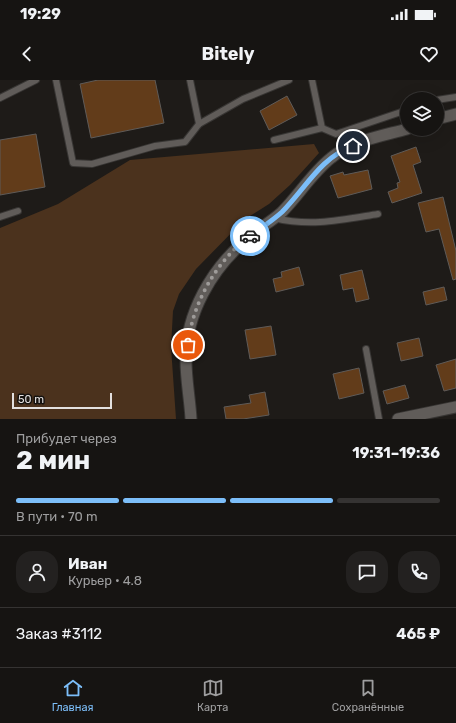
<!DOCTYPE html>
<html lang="ru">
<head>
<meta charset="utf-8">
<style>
  :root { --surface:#161412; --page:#232120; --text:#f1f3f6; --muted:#9e9e9f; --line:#353332; --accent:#7cbef9 }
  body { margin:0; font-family:Rubik,sans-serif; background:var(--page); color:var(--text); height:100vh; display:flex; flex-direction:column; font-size:15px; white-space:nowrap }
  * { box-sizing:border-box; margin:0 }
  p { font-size:13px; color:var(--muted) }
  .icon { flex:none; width:22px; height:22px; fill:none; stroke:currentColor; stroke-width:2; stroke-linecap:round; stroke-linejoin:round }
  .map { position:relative; height:339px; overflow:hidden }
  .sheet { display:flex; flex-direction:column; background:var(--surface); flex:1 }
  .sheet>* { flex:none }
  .buttons { position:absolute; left:400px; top:12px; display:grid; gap:8px }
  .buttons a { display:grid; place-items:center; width:44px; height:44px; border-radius:50%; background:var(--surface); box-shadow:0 4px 16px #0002,0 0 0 1px var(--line); font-size:20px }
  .scale { position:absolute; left:12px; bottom:10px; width:100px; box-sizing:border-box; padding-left:4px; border:2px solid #e3e0df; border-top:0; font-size:11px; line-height:14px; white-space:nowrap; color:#e3e0df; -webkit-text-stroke:3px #15120f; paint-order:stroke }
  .pin { position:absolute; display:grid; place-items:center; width:34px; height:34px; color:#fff; margin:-17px; border:2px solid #fff; border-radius:50%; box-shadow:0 1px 4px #0007 }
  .courier { position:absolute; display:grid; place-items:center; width:40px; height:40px; margin:-20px; border:3px solid #7cbef9; border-radius:50%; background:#fff; color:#222; box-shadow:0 1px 5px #0007 }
  .headline em { font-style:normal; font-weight:700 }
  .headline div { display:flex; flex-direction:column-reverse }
  .headline { display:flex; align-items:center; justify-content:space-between; height:68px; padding:0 16px }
  h1 { font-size:26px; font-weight:700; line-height:30px }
  .bar { display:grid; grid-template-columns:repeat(4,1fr); gap:6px 4px; align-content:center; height:48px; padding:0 16px }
  .bar i { height:5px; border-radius:3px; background:var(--line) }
  .bar .current { background:var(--accent) }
  .bar p { grid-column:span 4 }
  .line { display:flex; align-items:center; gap:10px; padding:0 16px; border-top:1px solid var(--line) }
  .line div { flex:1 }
  .round { display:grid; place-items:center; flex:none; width:42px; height:42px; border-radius:16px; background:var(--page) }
  .status { display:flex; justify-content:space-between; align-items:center; height:28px; padding:0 20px; background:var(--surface); direction:ltr }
  .status svg { height:11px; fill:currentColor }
  header { display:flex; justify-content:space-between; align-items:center; height:52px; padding:0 16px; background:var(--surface); font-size:18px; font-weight:700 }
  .menu { display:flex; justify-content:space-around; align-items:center; height:56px; border-top:1px solid var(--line); background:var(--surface); font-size:11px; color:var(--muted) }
  .menu a { display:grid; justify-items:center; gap:2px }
  .menu .current { color:var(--accent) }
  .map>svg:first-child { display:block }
  .green { fill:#4b321d }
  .building { fill:#623c1a; stroke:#5f5b58 }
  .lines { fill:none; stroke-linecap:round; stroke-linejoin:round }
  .service-casing { stroke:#383634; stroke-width:8 }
  .minor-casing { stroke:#383634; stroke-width:13 }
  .service { stroke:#605c59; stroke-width:6 }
  .minor { stroke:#605c59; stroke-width:11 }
  .done { stroke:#9e9b99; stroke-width:4; stroke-dasharray:0 7.2 }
  .route { stroke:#7cbef9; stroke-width:5 }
</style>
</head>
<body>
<div class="status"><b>19:29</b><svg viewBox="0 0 49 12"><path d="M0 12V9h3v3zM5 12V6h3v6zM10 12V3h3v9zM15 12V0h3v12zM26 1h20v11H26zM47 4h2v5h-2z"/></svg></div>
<header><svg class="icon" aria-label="back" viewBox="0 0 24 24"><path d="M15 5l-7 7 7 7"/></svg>Bitely<svg class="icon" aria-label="heart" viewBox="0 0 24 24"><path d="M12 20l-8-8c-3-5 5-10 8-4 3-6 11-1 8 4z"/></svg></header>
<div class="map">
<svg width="456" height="339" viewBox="0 0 456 339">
  <rect width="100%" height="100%" fill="#1e1b18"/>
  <path class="green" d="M314 64 319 73 290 105 269 124 245 139 196 189 179 214 173 231 171 267 176 339H0V148L58 124 130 80Z"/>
  <g class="building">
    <path d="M98 0H155L164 43 91 58 80 4Z"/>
    <path d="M287 16 297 35 269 50 260 31Z"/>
    <path d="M36 54 45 107 0 115V60Z"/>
    <path d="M416 67 421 82 413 85 422 113 392 123 388 112 398 108 397 103 400 102 391 76Z"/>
    <path d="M368 90 372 109 338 118 330 96 343 92 344 95Z"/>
    <path d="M443 117 456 171V199L453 200 439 149 426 152 418 123Z"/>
    <path d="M299 187 304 205 276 212 273 199 282 197 281 192Z"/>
    <path d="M362 190 369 219 356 222 353 208 343 210 340 195Z"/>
    <path d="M444 207 447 220 426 225 423 212Z"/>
    <path d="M271 246 276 275 250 279 245 250Z"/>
    <path d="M419 258 423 276 401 281 397 263Z"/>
    <path d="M456 279V308L444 311 436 285Z"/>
    <path d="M359 288 364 313 339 319 333 294Z"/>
    <path d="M405 305 409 318 387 324 383 311Z"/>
    <path d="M265 312 269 335 243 339H226L224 327 251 323 249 315Z"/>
  </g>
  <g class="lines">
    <defs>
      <g id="service">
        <path d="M56 0 73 83 92 84 155 66 185 62 199 44 190 0"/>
        <path d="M312 0 322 48"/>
        <path d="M0 18 36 0"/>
        <path d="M437 20 456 17"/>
        <path d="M199 44 243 19 289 0"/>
        <path d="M274 60 322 48 336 54 407 30"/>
        <path d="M0 137 18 131"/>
        <path d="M274 138C311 147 341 140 378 134"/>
        <path d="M366 269 379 339"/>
      </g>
      <g id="minor">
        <path d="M437 39 456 34"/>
        <path d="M191 339C190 320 186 300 186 281 185 234 212 188 248 158 259 148 271 142 282 132 299 115 312 93 331 78 351 61 382 56 407 49"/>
        <path d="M398 339 456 327"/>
      </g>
    </defs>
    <use href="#service" class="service-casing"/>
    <use href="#minor" class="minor-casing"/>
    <use href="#service" class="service"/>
    <use href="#minor" class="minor"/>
  </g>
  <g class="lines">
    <path class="done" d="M188 265C192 224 216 181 250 156"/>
    <path class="route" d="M250 156C261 148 272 141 282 132 305 109 321 77 353 66"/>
  </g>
</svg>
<div class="buttons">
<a><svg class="icon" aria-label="layers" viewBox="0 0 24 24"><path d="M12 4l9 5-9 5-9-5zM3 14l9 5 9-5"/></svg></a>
</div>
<div class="scale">50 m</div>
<div class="pin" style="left:188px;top:265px;background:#ea580c"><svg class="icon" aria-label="bag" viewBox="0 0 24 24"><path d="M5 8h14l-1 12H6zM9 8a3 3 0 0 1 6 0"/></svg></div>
<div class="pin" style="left:353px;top:66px;background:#1f2937"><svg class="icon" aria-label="home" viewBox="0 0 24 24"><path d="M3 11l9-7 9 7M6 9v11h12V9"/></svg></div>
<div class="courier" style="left:250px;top:156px"><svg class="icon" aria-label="car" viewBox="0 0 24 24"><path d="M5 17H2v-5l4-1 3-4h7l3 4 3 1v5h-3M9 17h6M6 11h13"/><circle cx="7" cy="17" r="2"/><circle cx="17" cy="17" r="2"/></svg></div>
</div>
<section class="sheet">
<div class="headline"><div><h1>2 мин</h1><p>Прибудет через</p></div><em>19:31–19:36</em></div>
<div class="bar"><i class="current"></i><i class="current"></i><i class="current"></i><i></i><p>В пути · 70 m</p></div>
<div class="line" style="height:72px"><a class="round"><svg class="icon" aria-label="person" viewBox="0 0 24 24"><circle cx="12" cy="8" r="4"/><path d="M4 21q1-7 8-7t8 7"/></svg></a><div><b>Иван</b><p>Курьер · 4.8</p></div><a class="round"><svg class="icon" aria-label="chat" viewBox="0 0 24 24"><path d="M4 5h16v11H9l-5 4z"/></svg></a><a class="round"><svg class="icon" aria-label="phone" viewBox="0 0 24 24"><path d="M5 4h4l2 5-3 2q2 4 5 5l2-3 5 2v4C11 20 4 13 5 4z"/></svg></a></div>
<div class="line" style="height:52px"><div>Заказ #3112</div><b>465 ₽</b></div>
</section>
<nav class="menu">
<a class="current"><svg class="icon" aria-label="home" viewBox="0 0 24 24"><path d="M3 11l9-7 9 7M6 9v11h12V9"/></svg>Главная</a>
<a><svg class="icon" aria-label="map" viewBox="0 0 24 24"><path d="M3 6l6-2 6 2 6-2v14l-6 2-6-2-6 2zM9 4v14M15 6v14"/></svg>Карта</a>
<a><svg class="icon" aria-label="saved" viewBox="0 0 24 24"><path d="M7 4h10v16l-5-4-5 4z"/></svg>Сохранённые</a>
</nav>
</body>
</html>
